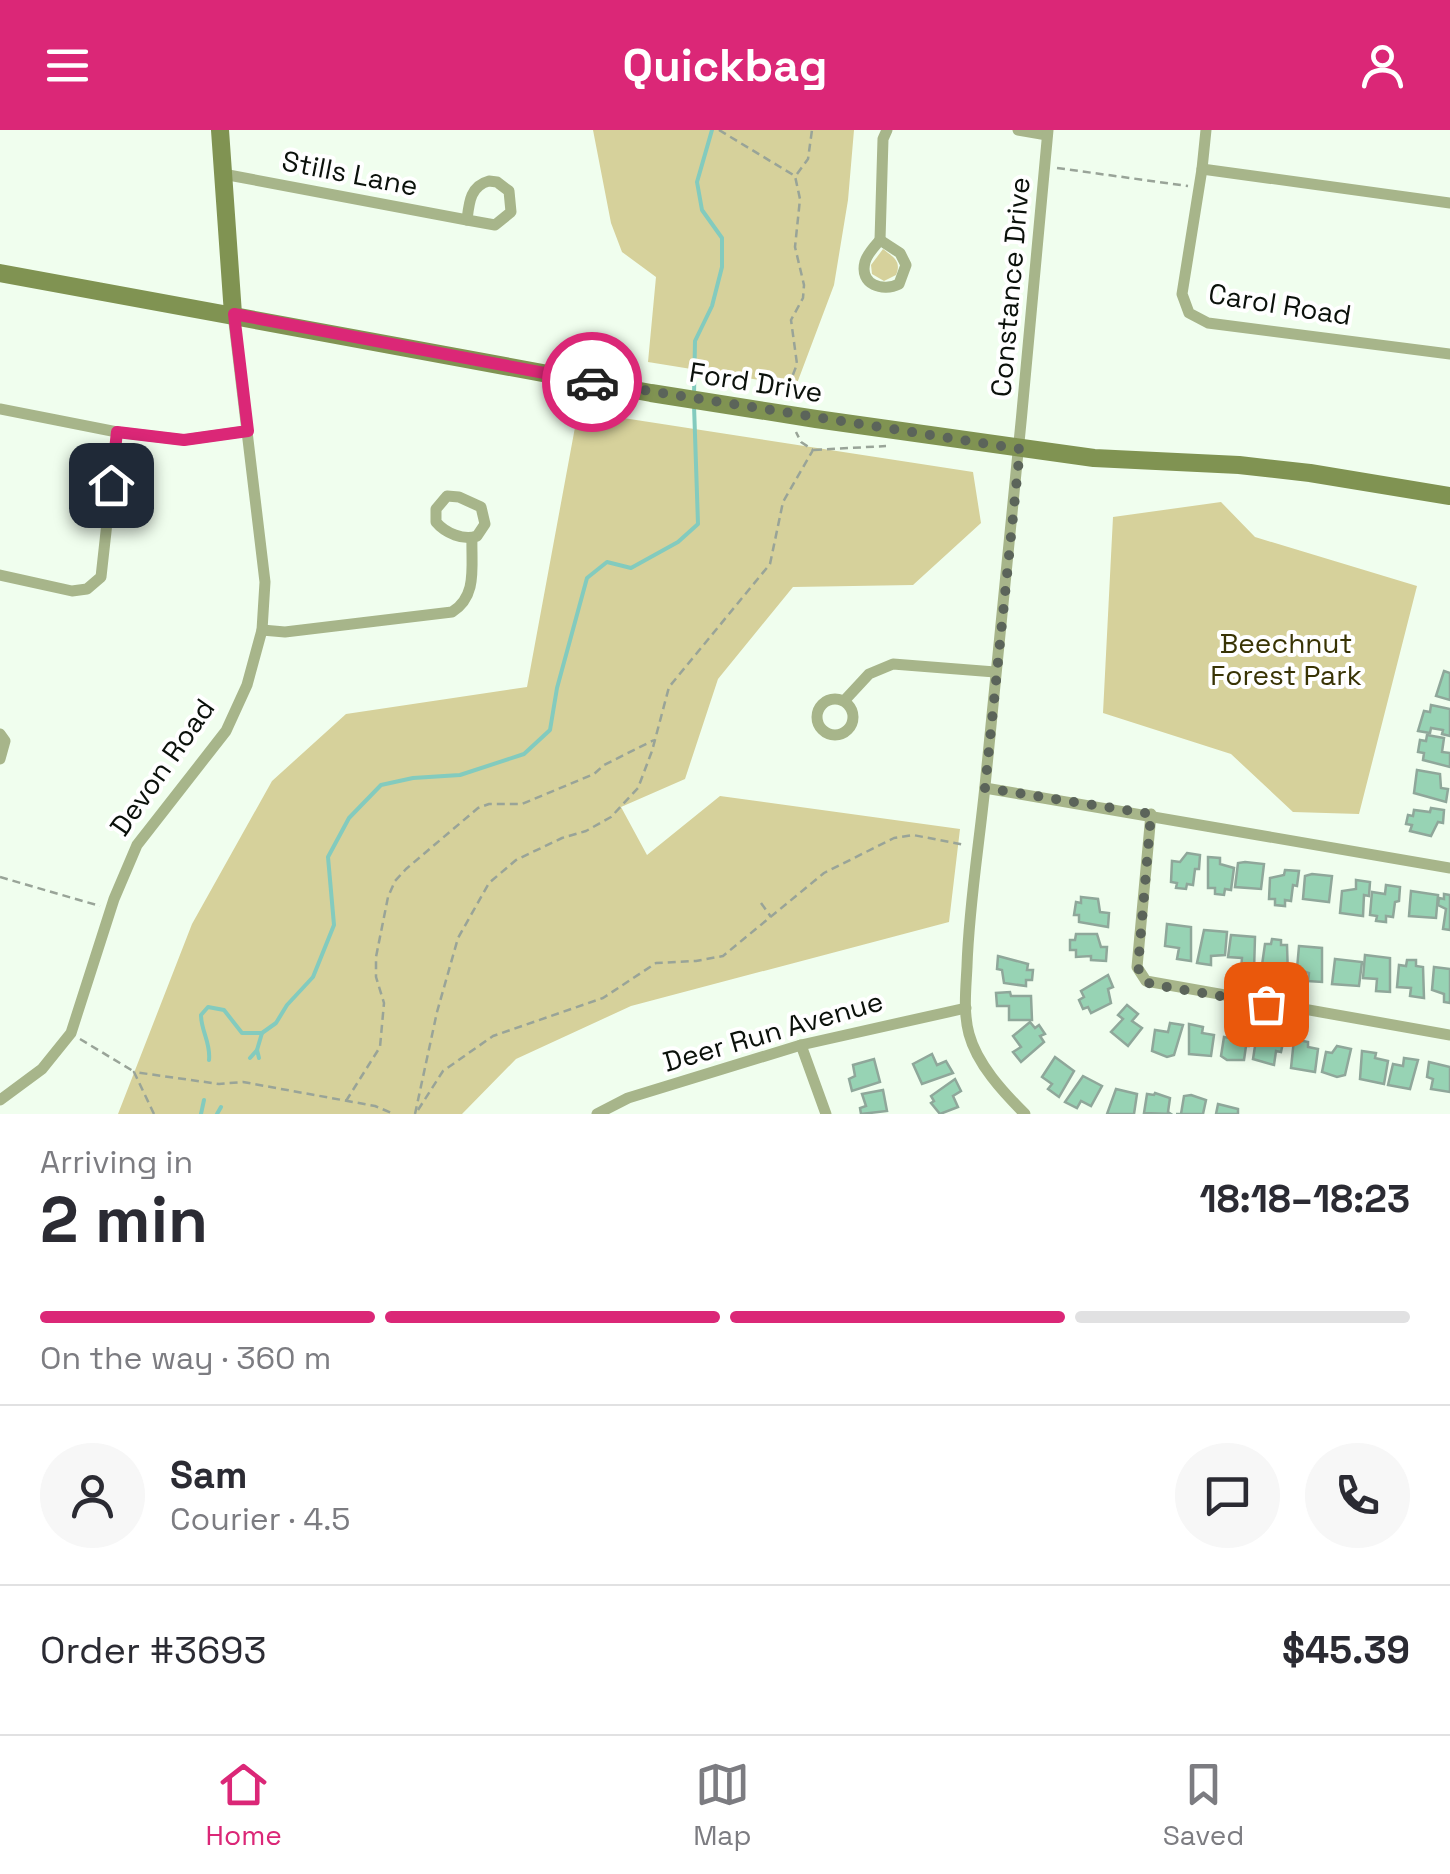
<!DOCTYPE html>
<html lang="en">
<head>
<meta charset="utf-8">
<style>
  :root { --surface:#fff; --page:#f7f7f7; --text:#2b2b33; --muted:#7c7c81; --line:#e1e1e2; --accent:#db2777 }
  body { margin:0; font-family:"Space Grotesk",sans-serif; background:var(--page); color:var(--text); height:100vh; display:flex; flex-direction:column; font-size:38px; white-space:nowrap }
  * { box-sizing:border-box; margin:0 }
  p { font-size:32px; color:var(--muted) }
  .icon { flex:none; width:55px; height:55px; fill:none; stroke:currentColor; stroke-width:2; stroke-linecap:round; stroke-linejoin:round }
  .map { position:relative; height:984px; overflow:hidden }
  .side { display:flex; flex-direction:column; background:var(--surface); flex:1 }
  .side>* { flex:none }
  .pin { position:absolute; display:grid; place-items:center; width:85px; height:85px; color:#fff; margin:-42px; border-radius:20px; box-shadow:0 5px 15px #0006 }
  .courier { position:absolute; display:grid; place-items:center; width:100px; height:100px; margin:-50px; border:8px solid #db2777; border-radius:50%; background:#fff; color:#222; box-shadow:0 2px 12px #0007 }
  .overview em { font-style:normal; font-weight:600 }
  .overview div { display:flex; flex-direction:column-reverse }
  .overview { display:flex; align-items:center; justify-content:space-between; height:170px; padding:0 40px }
  h1 { font-size:65px; font-weight:600; line-height:75px }
  .bar { display:grid; grid-template-columns:repeat(4,1fr); gap:15px 10px; align-content:center; height:120px; padding:0 40px }
  .bar i { height:12px; border-radius:8px; background:var(--line) }
  .bar .current { background:var(--accent) }
  .bar p { grid-column:span 4 }
  .line { display:flex; align-items:center; gap:25px; padding:0 40px; border-top:2px solid var(--line) }
  .line div { flex:1 }
  .round { display:grid; place-items:center; flex:none; width:105px; height:105px; border-radius:52px; background:var(--page) }
  header { display:flex; justify-content:space-between; align-items:center; height:130px; padding:0 40px; background:var(--accent); color:#fff; font-size:45px; font-weight:600 }
  .tabs { display:flex; justify-content:space-around; align-items:center; height:140px; border-top:2px solid var(--line); background:var(--surface); font-size:28px; color:var(--muted) }
  .tabs a { display:grid; justify-items:center; gap:5px }
  .tabs .current { color:var(--accent) }
  .map>svg:first-child { display:block }
  .green { fill:#d6d19b }
  .lines { fill:none; stroke-linecap:round; stroke-linejoin:round }
  .stream { stroke:#83cbbe; stroke-width:4 }
  .building { fill:#97d3b4; stroke:#8fa79a; stroke-width:2.5 }
  .path { stroke:#99a498; stroke-width:2.5; stroke-dasharray:8 5; stroke-linecap:butt }
  .street { stroke:#a7b58a; stroke-width:11 }
  .secondary { stroke:#809352; stroke-width:18 }
  .done { stroke:#5b645a; stroke-width:10; stroke-dasharray:0 18 }
  .route { stroke:#db2777; stroke-width:12 }
  .labels { text-anchor:middle; dominant-baseline:central; stroke-width:8; stroke-linejoin:round; paint-order:stroke }
  .street-label { font-size:28px; fill:#0b110b; stroke:#fff }
  .park-label { font-size:28px; fill:#383304; stroke:#fff }
</style>
</head>
<body>
<header><svg class="icon" aria-label="menu" viewBox="0 0 24 24"><path d="M4 6h16M4 12h16M4 18h16"/></svg>Quickbag<svg class="icon" aria-label="person" viewBox="0 0 24 24"><circle cx="12" cy="8" r="4"/><path d="M4 21q1-7 8-7t8 7"/></svg></header>
<div class="map">
<svg width="1450" height="984" viewBox="0 0 1450 984">
  <rect width="100%" height="100%" fill="#f0feee"/>
  <g class="green">
    <path d="M593 0H854L848 70 834 155 796 256 648 232 656 147 622 122 611 93Z"/>
    <path d="M883 119C893 127 902 131 896 145L884 151 872 144 871 135Z"/>
    <path d="M578 281 973 342 981 393 913 455 793 457 718 549 685 649 621 677 647 725 720 666 960 699 949 792 631 876 516 929 462 984H118L192 794 272 651 346 584 527 557Z"/>
    <path d="M1221 372 1255 407 1417 456 1359 684 1293 682 1231 624 1103 583 1113 387Z"/>
  </g>
  <g class="lines">
    <g class="stream">
      <path d="M694 266 695 211 712 176 722 137V108L702 80 697 52 712 0"/>
      <path d="M250 928 257 920"/>
      <path d="M259 928 257 920 262 903"/>
      <path d="M209 930C211 913 201 901 201 885L208 877 224 880 242 903H262L276 893 287 875 313 847 334 795 328 727 349 688 381 655 413 648 460 645 524 624 550 600 557 558 587 448 607 432 631 438 678 412 698 394 694 275"/>
      <path d="M201 984 204 970"/>
      <path d="M217 984 221 977"/>
    </g>
  </g>
  <g class="building">
    <path d="M1444 541 1450 543V570L1436 566Z"/>
    <path d="M1431 575 1450 579V606L1442 604 1443 600 1431 598 1430 603 1418 601 1424 581 1430 582Z"/>
    <path d="M1427 605 1444 608 1442 622 1450 623V637L1423 630 1424 623 1418 622 1420 610 1426 611Z"/>
    <path d="M1417 640 1440 644 1441 658 1448 659 1446 672 1414 663Z"/>
    <path d="M1431 678 1444 680 1443 693 1438 692 1431 706 1410 701 1412 695 1406 694 1408 685 1413 686 1414 680 1430 682Z"/>
    <path d="M1187 723 1200 725 1199 739H1195L1193 755 1187 754 1186 759 1176 758 1177 753 1171 752 1172 731 1180 732Z"/>
    <path d="M1208 727 1220 728V734L1234 738 1231 760 1225 759 1224 765 1215 764V758H1208Z"/>
    <path d="M1245 732 1264 734 1261 759 1235 757 1238 733Z"/>
    <path d="M1285 740 1299 741 1297 756 1293 755 1291 771 1285 770V776L1275 775V769H1269L1270 748 1284 745Z"/>
    <path d="M1312 744 1332 746 1329 772 1303 769 1305 746Z"/>
    <path d="M1356 750 1370 752 1369 766 1364 765 1363 786 1340 783 1342 761 1356 759Z"/>
    <path d="M1386 755 1400 757 1399 771 1395 772 1393 787 1386 786V792L1376 791 1377 786 1370 785 1372 762 1385 764Z"/>
    <path d="M1411 761 1438 765 1436 788 1409 786Z"/>
    <path d="M1444 764 1450 765V800L1443 799 1446 779 1438 775 1439 768 1444 769Z"/>
    <path d="M1081 767 1098 769 1100 782 1109 783 1108 797 1079 792V785H1074L1076 772 1081 773Z"/>
    <path d="M1167 794 1191 797V831L1177 829 1179 818 1165 816Z"/>
    <path d="M1204 800 1227 802 1225 825 1211 826V835L1197 833Z"/>
    <path d="M1076 804H1097L1101 817H1107L1106 831 1091 830V826L1076 827V820H1070V810H1075Z"/>
    <path d="M1231 805 1255 807 1254 841 1241 840 1242 828 1228 827Z"/>
    <path d="M1272 809 1281 810V815H1287L1288 847 1275 845V840L1262 835 1265 814H1271Z"/>
    <path d="M1299 816 1322 818V852L1308 851 1309 843 1297 839Z"/>
    <path d="M1365 825 1390 828V862L1376 861 1377 849 1363 848Z"/>
    <path d="M998 826 1028 834 1027 840H1033L1032 850H1026V856L1004 853 1002 840 997 839Z"/>
    <path d="M1335 829 1362 832 1359 856 1332 854Z"/>
    <path d="M1407 830H1416V836L1423 837 1424 868 1410 866 1411 858 1397 857 1399 835 1406 836Z"/>
    <path d="M1434 837 1450 839V873L1444 872V864L1432 860Z"/>
    <path d="M1108 845 1113 857 1108 859 1111 873 1091 883 1088 877 1083 879 1079 870 1084 867 1081 861Z"/>
    <path d="M1010 862 1011 866H1031L1032 890H1009V876H997L996 863Z"/>
    <path d="M1127 875 1138 884 1132 891 1142 898 1128 916 1111 902 1123 889 1118 885Z"/>
    <path d="M1030 892 1035 898 1039 895 1045 904 1040 906 1044 912 1021 932 1013 922 1021 917 1013 906Z"/>
    <path d="M1170 893 1183 895 1174 925 1167 927 1152 921 1155 900 1168 902Z"/>
    <path d="M1189 894 1203 897 1202 903 1214 905 1211 926 1189 924Z"/>
    <path d="M1238 900 1251 902 1249 916H1246L1244 930H1227L1221 926 1224 907 1236 909Z"/>
    <path d="M1269 905 1284 908 1281 922 1276 921 1274 935 1253 929 1256 910 1269 909Z"/>
    <path d="M1294 909 1308 912V917L1318 919 1315 942 1291 938Z"/>
    <path d="M1337 916 1351 919 1345 945 1337 947 1322 942 1326 922 1332 923Z"/>
    <path d="M1362 921 1376 923 1375 928 1388 931 1384 954 1360 949Z"/>
    <path d="M932 924 937 935 946 931 953 943 922 954 913 934Z"/>
    <path d="M1055 927 1074 941 1059 967 1048 959 1052 954 1042 947Z"/>
    <path d="M1404 928 1418 930 1410 959 1388 955 1393 934 1403 936Z"/>
    <path d="M874 929 880 952 852 961 849 949 855 946 853 935Z"/>
    <path d="M1429 932 1450 937V962L1431 959 1433 949 1427 947Z"/>
    <path d="M1083 946 1102 956 1091 976 1081 971 1077 978 1065 972Z"/>
    <path d="M955 949 961 961 953 966 958 977 940 984 931 973 934 971 931 966Z"/>
    <path d="M1116 959 1137 964 1134 984H1107Z"/>
    <path d="M883 960 887 981 861 984 860 978 866 976 862 964Z"/>
    <path d="M1155 963 1170 968 1168 982 1171 984 1144 983 1147 964 1154 965Z"/>
    <path d="M1191 965 1206 970 1203 984H1176H1181L1184 966Z"/>
    <path d="M1218 974 1238 979V984H1216Z"/>
  </g>
  <g class="lines">
    <g class="path">
      <path d="M719 0 795 46 800 69 795 117 804 155 803 168 791 190 797 234 791 250 793 269"/>
      <path d="M1057 38 1188 56"/>
      <path d="M797 44 808 29 812 0"/>
      <path d="M814 320 886 316"/>
      <path d="M0 747 100 776"/>
      <path d="M761 773 771 787"/>
      <path d="M80 909 133 941"/>
      <path d="M346 971 380 917 384 873 376 847V827L388 767 395 751 406 739 478 678 489 674H522L594 644 604 635 654 610"/>
      <path d="M418 980 443 941 493 906 603 868 656 833 696 831 723 826 824 743 894 708 913 705 965 715"/>
      <path d="M154 984 134 942 219 954 243 952 375 976 394 984"/>
      <path d="M415 984 437 882 458 808 489 753 516 730 562 708 586 701 611 687 638 658 652 621 669 557 770 434 783 372 813 320 801 312 796 302"/>
    </g>
    <g class="street">
      <path d="M1018 0 1047 5"/>
      <path d="M1206 0 1202 39 1450 73"/>
      <path d="M1202 39 1182 164 1189 183 1208 193 1450 224"/>
      <path d="M223 44 467 90"/>
      <path d="M489 51 497 52 509 61 511 82 495 95 467 90C469 73 470 56 489 51Z"/>
      <path d="M880 110 900 123 906 135 899 154C883 162 859 155 865 132 867 124 874 117 880 110Z"/>
      <path d="M880 110 883 9 887 0"/>
      <path d="M0 279 117 302 184 310 247 301"/>
      <path d="M447 366 459 367 481 377 485 394 477 406C464 411 445 403 436 392V379Z"/>
      <path d="M0 445 72 461 87 459 101 447 117 302"/>
      <path d="M262 500 285 502 452 482C478 466 471 436 472 408"/>
      <circle cx="835" cy="587" r="18"/>
      <path d="M844 571 869 544 893 534 995 542"/>
      <path d="M0 604 5 611 0 629"/>
      <path d="M985 658 1450 738"/>
      <path d="M1151 684 1137 837 1146 851 1450 905"/>
      <path d="M801 915 826 984"/>
      <path d="M0 970 42 939 71 903 114 769 137 715 226 601 247 555 262 500 265 452 233 184"/>
      <path d="M597 984 628 968 801 915 966 878"/>
      <path d="M1025 984C1003 962 977 934 969 904 963 882 966 858 967 836 969 775 979 716 985 656 1008 437 1028 219 1048 0"/>
    </g>
    <g class="secondary">
      <path d="M220 0 233 184"/>
      <path d="M0 143 651 263 816 289 1094 328 1239 335 1310 343 1450 366"/>
    </g>
  </g>
  <g class="lines">
    <path class="done" d="M592 252 1020 319 985 658 1151 684 1138 837 1140 844 1150 854 1266 874"/>
    <path class="route" d="M111 355 117 302 184 310 248 301 234 184 592 252"/>
  </g>
  <g class="labels">
    <g class="street-label">
      <text transform="translate(350 43) rotate(11)">Stills Lane</text>
      <text transform="translate(1010 157) rotate(-85)">Constance Drive</text>
      <text transform="translate(1280 174) rotate(9)">Carol Road</text>
      <text transform="translate(756 252) rotate(9)">Ford Drive</text>
      <text transform="translate(162 637) rotate(-55)">Devon Road</text>
      <text transform="translate(773 901) rotate(-16)">Deer Run Avenue</text>
    </g>
    <g class="park-label">
      <text x="1286" y="513">Beechnut<tspan x="1286" dy="32">Forest Park</tspan></text>
    </g>
  </g>
</svg>
<div class="pin" style="left:1266px;top:874px;background:#ea580c"><svg class="icon" aria-label="bag" viewBox="0 0 24 24"><path d="M5 8h14l-1 12H6zM9 8a3 3 0 0 1 6 0"/></svg></div>
<div class="pin" style="left:111px;top:355px;background:#1f2937"><svg class="icon" aria-label="home" viewBox="0 0 24 24"><path d="M3 11l9-7 9 7M6 9v11h12V9"/></svg></div>
<div class="courier" style="left:592px;top:252px"><svg class="icon" aria-label="car" viewBox="0 0 24 24"><path d="M5 17H2v-5l4-1 3-4h7l3 4 3 1v5h-3M9 17h6M6 11h13"/><circle cx="7" cy="17" r="2"/><circle cx="17" cy="17" r="2"/></svg></div>
</div>
<section class="side">
<div class="overview"><div><h1>2 min</h1><p>Arriving in</p></div><em>18:18–18:23</em></div>
<div class="bar"><i class="current"></i><i class="current"></i><i class="current"></i><i></i><p>On the way · 360 m</p></div>
<div class="line" style="height:180px"><a class="round"><svg class="icon" aria-label="person" viewBox="0 0 24 24"><circle cx="12" cy="8" r="4"/><path d="M4 21q1-7 8-7t8 7"/></svg></a><div><b>Sam</b><p>Courier · 4.5</p></div><a class="round"><svg class="icon" aria-label="chat" viewBox="0 0 24 24"><path d="M4 5h16v11H9l-5 4z"/></svg></a><a class="round"><svg class="icon" aria-label="phone" viewBox="0 0 24 24"><path d="M5 4h4l2 5-3 2q2 4 5 5l2-3 5 2v4C11 20 4 13 5 4z"/></svg></a></div>
<div class="line" style="height:130px"><div>Order #3693</div><b>$45.39</b></div>
</section>
<nav class="tabs">
<a class="current"><svg class="icon" aria-label="home" viewBox="0 0 24 24"><path d="M3 11l9-7 9 7M6 9v11h12V9"/></svg>Home</a>
<a><svg class="icon" aria-label="map" viewBox="0 0 24 24"><path d="M3 6l6-2 6 2 6-2v14l-6 2-6-2-6 2zM9 4v14M15 6v14"/></svg>Map</a>
<a><svg class="icon" aria-label="saved" viewBox="0 0 24 24"><path d="M7 4h10v16l-5-4-5 4z"/></svg>Saved</a>
</nav>
</body>
</html>
